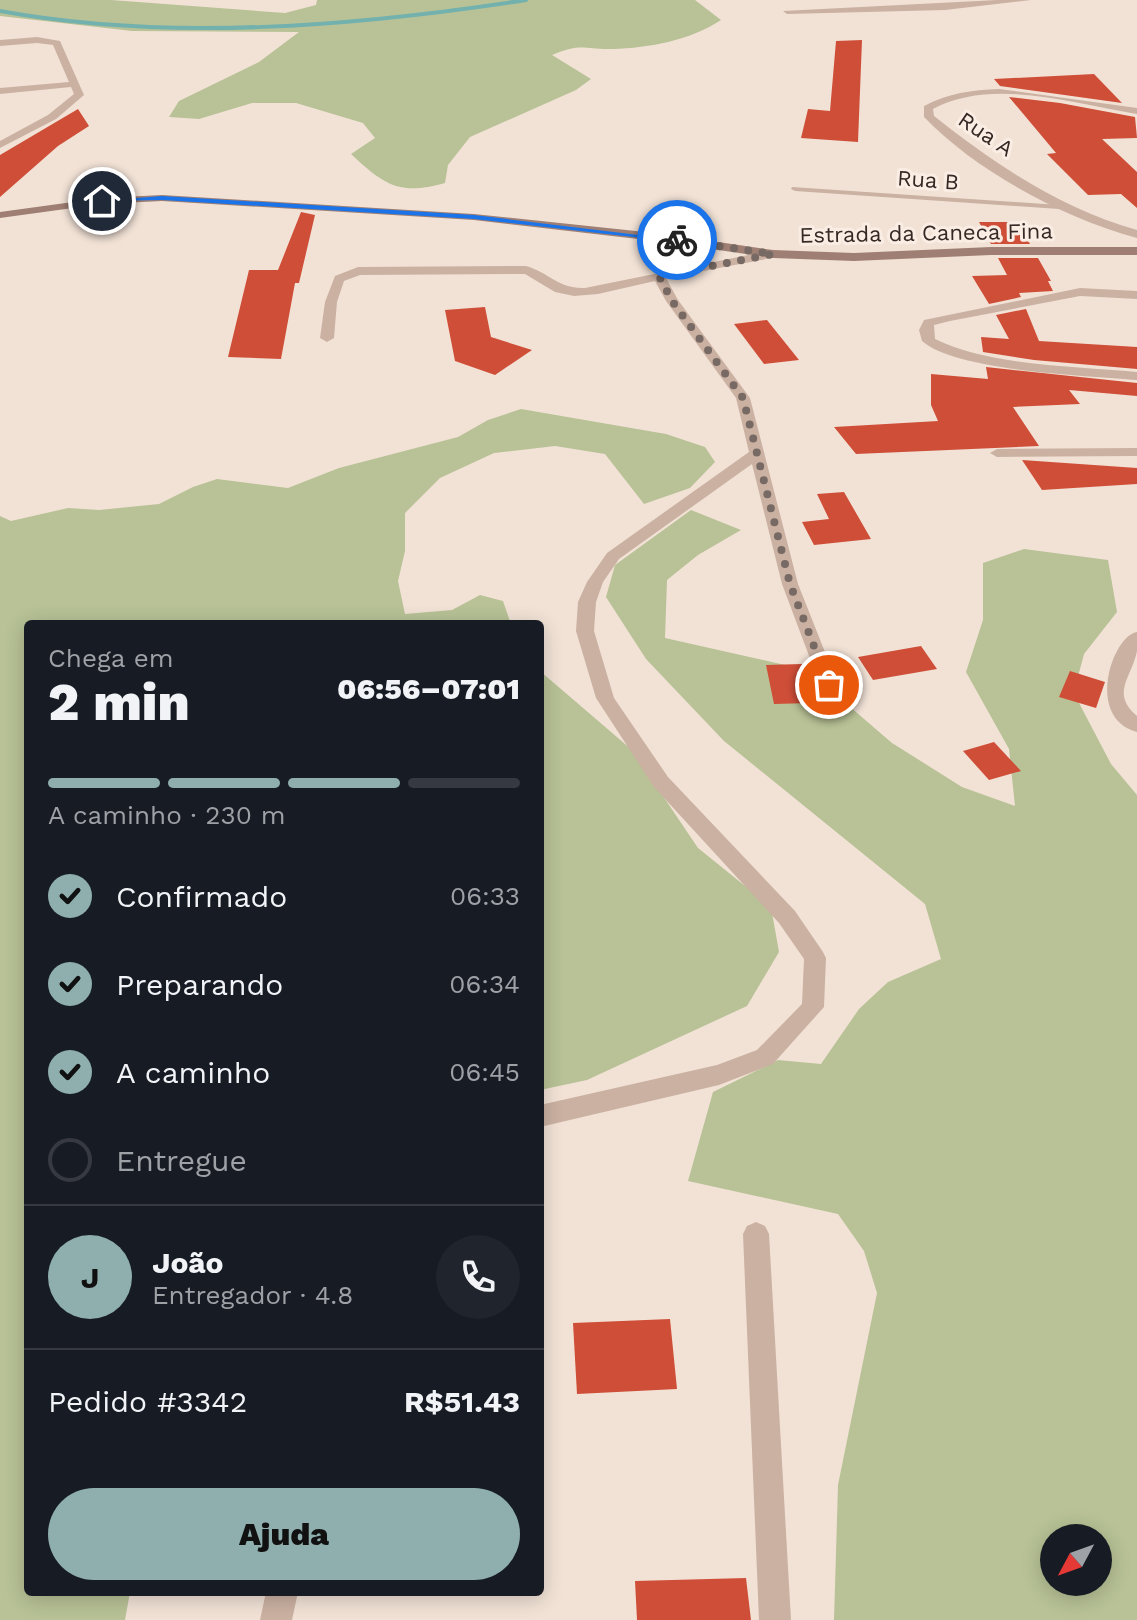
<!DOCTYPE html>
<html lang="pt">
<head>
<meta charset="utf-8">
<style>
  :root { --surface:#171b24; --page:#20242c; --text:#f1f3f6; --muted:#9ea1a6; --line:#363941; --accent:#8faeae }
  body { margin:0; font-family:"Work Sans",sans-serif; background:var(--page); color:var(--text); height:100vh; display:flex; flex-direction:column; font-size:30px; white-space:nowrap }
  * { box-sizing:border-box; margin:0 }
  p { font-size:26px; color:var(--muted) }
  .icon { flex:none; width:44px; height:44px; fill:none; stroke:currentColor; stroke-width:2; stroke-linecap:round; stroke-linejoin:round }
  .map { position:relative; flex:1; overflow:hidden }
  .panel { position:absolute; left:24px; top:620px; width:520px; height:976px; display:flex; flex-direction:column; background:var(--surface); border-radius:8px; box-shadow:0 4px 20px #0003 }
  .panel>* { flex:none }
  .needle { width:52px; rotate:229deg }
  .tools { position:absolute; left:1040px; top:1524px; display:grid; gap:16px }
  .tools a { display:grid; place-items:center; width:72px; height:72px; border-radius:50%; background:var(--surface); box-shadow:0 4px 20px #0003; font-size:40px }
  .pin { position:absolute; display:grid; place-items:center; width:68px; height:68px; color:#fff; margin:-34px; border:4px solid #fff; border-radius:50%; box-shadow:0 2px 8px #0007 }
  .courier { position:absolute; display:grid; place-items:center; width:80px; height:80px; margin:-40px; border:6px solid #1a73e8; border-radius:50%; background:#fff; color:#222; box-shadow:0 2px 10px #0007 }
  .overview em { font-style:normal; font-weight:800 }
  .overview div { display:flex; flex-direction:column-reverse }
  .overview { display:flex; align-items:center; justify-content:space-between; height:136px; padding:0 24px }
  h1 { font-size:52px; font-weight:800; line-height:60px }
  .bar { display:grid; grid-template-columns:repeat(4,1fr); gap:12px 8px; align-content:center; height:96px; padding:0 24px }
  .bar i { height:10px; border-radius:6px; background:var(--line) }
  .bar .on { background:var(--accent) }
  .bar p { grid-column:span 4 }
  .line { display:flex; align-items:center; gap:20px; padding:0 24px; border-top:2px solid var(--line) }
  .line div { flex:1 }
  .round { display:grid; place-items:center; flex:none; width:84px; height:84px; border-radius:42px; background:var(--page) }
  ol { padding:0 24px; list-style:none }
  li { display:flex; align-items:center; gap:24px; height:88px }
  li p { margin-inline-start:auto }
  li .icon { padding:8px; border-radius:50%; background:var(--accent); color:#111; stroke-width:4 }
  li:last-child { color:var(--muted) }
  li i { width:44px; height:44px; border:4px solid var(--line); border-radius:50% }
  .button { display:flex; gap:16px; margin-top:auto; padding:16px 24px }
  .button a { flex:1; height:92px; border-radius:48px; background:var(--accent); color:#111; font-size:32px; font-weight:800; line-height:92px; text-align:center }
  .map>svg:first-child { display:block }
  .green { fill:#b8c296; fill-rule:evenodd }
  .lines { fill:none; stroke-linecap:round; stroke-linejoin:round }
  .stream { stroke:#73b1ae; stroke-width:4 }
  .building { fill:#cf4e38 }
  .lane { fill:#cbb1a2; fill-rule:evenodd }
  .street { fill:#cbb1a2; fill-rule:evenodd }
  .secondary { fill:#9f7f73; fill-rule:evenodd }
  .route { fill:#1a73e8 }
  .done { stroke:#776963; stroke-width:8; stroke-dasharray:0 14.4 }
  .labels { text-anchor:middle; dominant-baseline:central; stroke-width:6; stroke-linejoin:round; paint-order:stroke }
  .far-street-label { font-size:22px; fill:#352825; stroke:#faede3 }
</style>
</head>
<body>
<div class="map">
<svg width="1137" height="1620" viewBox="0 0 1137 1620">
  <rect width="100%" height="100%" fill="#f2e2d6"/>
  <g class="green">
    <path d="M0 0H111L285 13 316 5 317 0H695L721 20C691 40 649 48 613 49 584 50 583 42 552 55L591 79 576 90 470 137 448 165 445 183C400 196 384 185 351 154L375 138 363 123 296 103H252L199 119 169 117 179 101 259 62 299 32 132 31 0 16Z"/>
    <path d="M521 409 666 434 705 447 715 462 690 488 644 504 605 454 555 446 494 453 440 478 405 513V551L398 581 405 614 452 610 480 595 503 601 511 624H28V1592H130L125 1620H0V516L11 521 68 508 99 510 159 504 193 487 217 479 288 488 339 468 458 437 488 420Z"/>
    <path d="M691 510 741 530 698 555 667 580 665 638 807 670 892 743 962 787 1015 806 1009 749 966 672 983 620V563L1024 549 1108 560 1117 612 1084 654 1075 688 1078 701 1111 764 1137 795V1620H834L838 1485 877 1293 864 1251 838 1214 688 1181 713 1092 778 1060 821 1064 859 1009 888 982 941 959 925 904 724 741 646 659 606 597 615 565ZM1054 1538H1098V1582H1054Z"/>
    <path d="M540 671 632 750 698 848 771 907 779 952 747 1006 587 1080 540 1090Z"/>
  </g>
  <g class="lines">
    <path class="stream" d="M0 11C169 42 357 26 526 0"/>
  </g>
  <g class="building">
    <path d="M862 40 858 142 801 138 808 109 830 111 836 41Z"/>
    <path d="M1094 74 1122 103 1000 86 994 79Z"/>
    <path d="M1009 97 1060 103 1135 117 1137 138 1102 139 1137 172V208L1121 194 1088 195 1047 154 1056 153Z"/>
    <path d="M78 109 89 126 58 146 0 197V155Z"/>
    <path d="M301 212 315 215 299 283H295L281 359 228 357 249 270H278Z"/>
    <path d="M979 222H1017L1030 244H991Z"/>
    <path d="M998 258H1038L1051 281H1048L1053 291 1019 293 1021 297 989 304 972 276 1007 275Z"/>
    <path d="M485 307 491 337 532 350 495 375 455 361 445 310Z"/>
    <path d="M1026 309 1039 341 1137 347V369L1034 360 983 352 981 337 1009 339 996 315Z"/>
    <path d="M767 320 799 360 764 364 734 324Z"/>
    <path d="M986 367 1137 383V396L1069 390 1080 404 1013 407 1039 446 856 454 834 427 938 421 931 405V374L988 379Z"/>
    <path d="M1022 460 1137 468V484L1042 490Z"/>
    <path d="M844 492 871 539 814 545 802 522 829 519 817 494Z"/>
    <path d="M921 646 937 669 873 680 858 657Z"/>
    <path d="M802 664 811 703 774 704 766 665Z"/>
    <path d="M1070 671 1105 682 1096 708 1059 697Z"/>
    <path d="M994 742 1021 771 989 780 963 751Z"/>
    <path d="M670 1319 677 1389 577 1394 573 1323Z"/>
    <path d="M746 1578 751 1620H637L635 1581Z"/>
  </g>
  <g class="lines">
    <path class="lane" d="M792 187 1059 205 1063 207 1059 209 795 191 791 189Z"/>
    <g class="street">
      <path d="M997 0H1031L945 10 787 14 783 11Z"/>
      <path d="M37 37 60 41 84 95 56 119 0 148V141L48 115 74 94 71 87 0 94V88L69 82 53 45 37 43 0 46V40Z"/>
      <path d="M999 89 1137 108V114C1074 104 993 77 933 109L934 116C996 165 1060 208 1137 230V238C1064 218 977 172 924 117V106C949 93 971 90 999 89Z"/>
      <path d="M773 250 777 251V257L666 278 678 300 750 398 798 584 838 685 829 691 820 685 782 584 752 464 619 559 603 582 596 602 594 631 614 698 668 777 795 911 823 952 826 958 824 1007 773 1064 719 1085 540 1127V1105L717 1065 757 1050 802 1004 804 959 779 923 654 787 596 698 576 631 578 602 587 582 607 553 749 452 736 398 666 301 655 281 598 294 574 296 555 292 525 274 360 275 344 281 337 302 334 338 327 342 320 338 325 302 335 276 358 267 526 266C550 273 558 289 585 288Z"/>
      <path d="M1080 288 1137 291V299L1080 296 950 321 934 325 935 339C989 366 1076 366 1137 372V380C1089 376 955 371 922 341L919 330 924 320Z"/>
      <path d="M1137 448V456L997 457 990 453 997 449Z"/>
      <path d="M1137 632C1137 638 1137 646 1137 651 1132 677 1110 693 1137 716V732C1085 718 1112 636 1137 632Z"/>
      <path d="M756 1222 765 1226 769 1234 791 1620H759L743 1234 747 1226Z"/>
      <path d="M266 1592H298L292 1620H260Z"/>
    </g>
    <path class="secondary" d="M162 195 474 214 664 234 773 250 854 253 991 247H1137V255H991L854 261 773 258 664 242 474 220 162 201 102 204 0 218V212L102 198Z"/>
  </g>
  <path class="route" d="M162 196 474 215 680 240 677 242 474 219 162 200 99 201Z"/>
  <g class="lines">
    <path class="done" d="M677 240 773 254 659 276 672 301 743 398 790 584 829 685"/>
  </g>
  <g class="labels">
    <g class="far-street-label">
      <text transform="translate(986 134) rotate(34)">Rua A</text>
      <text transform="translate(928 180) rotate(4)">Rua B</text>
      <text transform="translate(926 233) rotate(-1)">Estrada da Caneca Fina</text>
    </g>
  </g>
</svg>
<div class="tools">
<a><svg class="needle" viewBox="-14 -14 28 28"><path d="M0-13l5 13h-10z" fill="#e53935"/><path d="M0 13l5-13h-10z" fill="#9ea1a6"/></svg></a>
</div>
<div class="pin" style="left:829px;top:685px;background:#ea580c"><svg class="icon" aria-label="bag" viewBox="0 0 24 24"><path d="M5 8h14l-1 12H6zM9 8a3 3 0 0 1 6 0"/></svg></div>
<div class="pin" style="left:102px;top:201px;background:#1f2937"><svg class="icon" aria-label="home" viewBox="0 0 24 24"><path d="M3 11l9-7 9 7M6 9v11h12V9"/></svg></div>
<div class="courier" style="left:677px;top:240px"><svg class="icon" aria-label="bike" viewBox="0 0 24 24"><circle cx="6" cy="16" r="4"/><circle cx="18" cy="16" r="4"/><path d="M6 16l4-8h5l3 8M10 8l3 8H6M13 5h3"/></svg></div>
<section class="panel">
<div class="overview"><div><h1>2 min</h1><p>Chega em</p></div><em>06:56–07:01</em></div>
<div class="bar"><i class="on"></i><i class="on"></i><i class="on"></i><i></i><p>A caminho · 230 m</p></div>
<ol>
<li><svg class="icon" aria-label="check" viewBox="0 0 24 24"><path d="M5 12l5 5 9-10"/></svg>Confirmado<p>06:33</p></li>
<li><svg class="icon" aria-label="check" viewBox="0 0 24 24"><path d="M5 12l5 5 9-10"/></svg>Preparando<p>06:34</p></li>
<li><svg class="icon" aria-label="check" viewBox="0 0 24 24"><path d="M5 12l5 5 9-10"/></svg>A caminho<p>06:45</p></li>
<li><i></i>Entregue</li>
</ol>
<div class="line" style="height:144px"><b class="round" style="background:var(--accent);color:#111">J</b><div><b>João</b><p>Entregador · 4.8</p></div><a class="round"><svg class="icon" aria-label="phone" viewBox="0 0 24 24"><path d="M5 4h4l2 5-3 2q2 4 5 5l2-3 5 2v4C11 20 4 13 5 4z"/></svg></a></div>
<div class="line" style="height:104px"><div>Pedido #3342</div><b>R$51.43</b></div>
<div class="button"><a>Ajuda</a></div>
</section>
</div>
</body>
</html>
